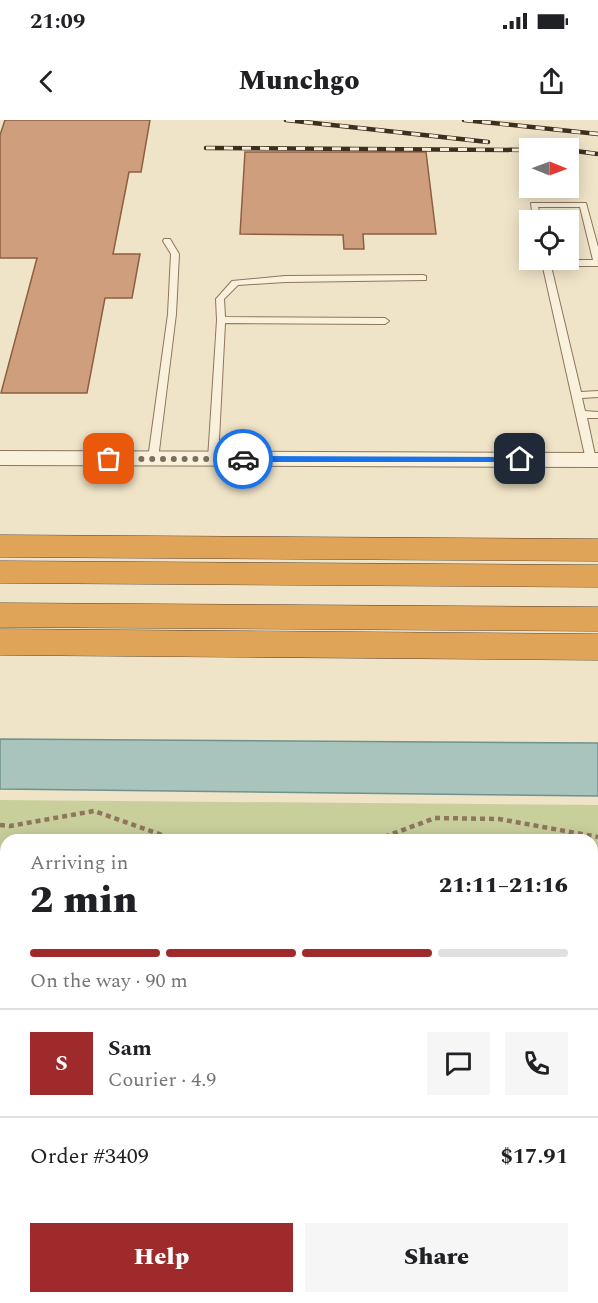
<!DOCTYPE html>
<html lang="en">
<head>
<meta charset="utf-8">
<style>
  :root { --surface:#fff; --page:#f6f6f6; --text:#202124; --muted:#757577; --line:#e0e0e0; --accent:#9e2a2b }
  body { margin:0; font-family:Spectral,serif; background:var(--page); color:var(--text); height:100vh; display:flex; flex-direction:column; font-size:22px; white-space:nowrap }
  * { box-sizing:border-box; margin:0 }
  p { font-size:20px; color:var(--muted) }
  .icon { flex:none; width:33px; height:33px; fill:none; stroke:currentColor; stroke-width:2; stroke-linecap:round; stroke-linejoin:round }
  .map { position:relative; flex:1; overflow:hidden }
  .side { position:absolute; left:0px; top:714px; width:598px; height:470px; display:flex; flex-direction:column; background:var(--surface); border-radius:18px 18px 0 0; box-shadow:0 3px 15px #0003 }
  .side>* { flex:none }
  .needle { width:39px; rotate:91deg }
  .buttons { position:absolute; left:519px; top:18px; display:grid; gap:12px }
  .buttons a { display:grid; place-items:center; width:60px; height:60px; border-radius:0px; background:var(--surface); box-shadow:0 3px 15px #0003; font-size:30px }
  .pin { position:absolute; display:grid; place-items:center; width:51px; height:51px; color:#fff; margin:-26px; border-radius:12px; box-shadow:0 3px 9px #0006 }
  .courier { position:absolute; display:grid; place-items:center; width:60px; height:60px; margin:-30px; border:4px solid #1a73e8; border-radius:50%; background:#fff; color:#222; box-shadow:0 2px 8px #0007 }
  .summary em { font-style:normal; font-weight:800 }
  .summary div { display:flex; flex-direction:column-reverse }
  .summary { display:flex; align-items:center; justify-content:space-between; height:102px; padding:0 30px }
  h1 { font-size:39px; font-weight:800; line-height:45px }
  .bar { display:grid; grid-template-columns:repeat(4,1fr); gap:9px 6px; align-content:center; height:72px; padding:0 30px }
  .bar i { height:8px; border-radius:4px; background:var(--line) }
  .bar .selected { background:var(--accent) }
  .bar p { grid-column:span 4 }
  .line { display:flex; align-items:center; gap:15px; padding:0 30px; border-top:2px solid var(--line) }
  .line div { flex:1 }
  .round { display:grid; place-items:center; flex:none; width:63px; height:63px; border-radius:0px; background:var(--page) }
  .button { display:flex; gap:12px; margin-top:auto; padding:12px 30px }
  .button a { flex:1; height:69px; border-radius:0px; background:var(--accent); color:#fff; font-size:24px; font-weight:800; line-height:69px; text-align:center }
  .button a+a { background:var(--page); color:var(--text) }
  .status { display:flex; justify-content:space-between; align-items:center; height:42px; padding:0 30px; background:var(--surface); direction:ltr }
  .status svg { height:16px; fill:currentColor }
  header { display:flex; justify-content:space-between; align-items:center; height:78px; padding:0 30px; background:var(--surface); font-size:27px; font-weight:800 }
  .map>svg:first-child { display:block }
  .green { fill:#c9cf9b }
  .water { fill:#a9c4bc; stroke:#6f938a; stroke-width:1.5 }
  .building { fill:#cf9f7d; stroke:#8d5f41; stroke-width:1.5 }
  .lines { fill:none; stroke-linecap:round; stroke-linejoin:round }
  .service-casing { stroke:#8d765c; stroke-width:2 }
  .minor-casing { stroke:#8d765c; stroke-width:2 }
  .motorway-casing { stroke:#5b4430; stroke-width:1 }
  .path { stroke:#8d765c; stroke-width:4.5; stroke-dasharray:5 4; stroke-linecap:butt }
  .service { fill:#faf1dc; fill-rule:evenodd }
  .minor { fill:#faf1dc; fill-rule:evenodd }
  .motorway { fill:#e0a458; fill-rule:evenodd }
  .rail-casing { stroke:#3d2e20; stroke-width:4.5 }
  .rail { stroke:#f7eed8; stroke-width:3; stroke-dasharray:9; stroke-linecap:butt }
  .route { fill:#1a73e8 }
  .done { stroke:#7c6e5b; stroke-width:6; stroke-dasharray:0 10.8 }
</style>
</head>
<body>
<div class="status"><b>21:09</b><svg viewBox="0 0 49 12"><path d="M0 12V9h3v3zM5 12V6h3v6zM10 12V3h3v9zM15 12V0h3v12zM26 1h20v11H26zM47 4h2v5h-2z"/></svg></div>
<header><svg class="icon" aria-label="back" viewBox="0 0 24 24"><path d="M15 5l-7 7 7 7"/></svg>Munchgo<svg class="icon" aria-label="share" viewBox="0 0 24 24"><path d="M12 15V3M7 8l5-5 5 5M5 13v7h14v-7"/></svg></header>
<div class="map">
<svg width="598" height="1183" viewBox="0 0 598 1183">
  <rect width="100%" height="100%" fill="#f0e4c8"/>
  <path class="green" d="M0 680 598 685V970H592V720H6V1178H179V1183H0Z"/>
  <path class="water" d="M0 619 598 623V676L0 669Z"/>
  <g class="building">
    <path d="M5 0H150L141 52H129L113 134H140L132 178H105L87 273H1L37 138H0V15Z"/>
    <path d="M245 32H426L436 114H363L364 129H344L343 115 240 114Z"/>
  </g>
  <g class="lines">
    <defs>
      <g id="service">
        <path d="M531 83H586L598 127V146H551L581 272 598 271V277L582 278 585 291 598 292V298H587L596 340 591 343 586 340 542 143 546 140H593L580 87H538L541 100H533Z"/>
        <path d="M164 119H170L179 134 176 194 158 339 153 342 148 339 168 194 171 134 163 121Z"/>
        <path d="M423 155 426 156V160L285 162 238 165 224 179 225 197 385 198 389 201 385 204 225 203 218 339 217 341H209L208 339 217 200 216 179 232 161 285 156Z"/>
      </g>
      <g id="minor">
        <path d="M0 331 598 333V347L0 345Z"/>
        <rect x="230" y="1178" width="34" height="5"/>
      </g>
      <g id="motorway">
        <path d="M0 415 598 419V441L0 437Z"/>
        <path d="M0 441 598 445V467L0 463Z"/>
        <path d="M0 483 598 487V511L0 507Z"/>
        <path d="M0 509 598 514V540L0 535Z"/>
      </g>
    </defs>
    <use href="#service" class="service-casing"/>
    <use href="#minor" class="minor-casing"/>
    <use href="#motorway" class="motorway-casing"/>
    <g class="path">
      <path d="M0 705 10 706 94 691 176 720"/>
      <path d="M376 720 435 698 499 699 598 717"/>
      <path d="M0 943 6 940"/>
      <path d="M592 945H598"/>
    </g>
    <use href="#service" class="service"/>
    <use href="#minor" class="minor"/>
    <use href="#motorway" class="motorway"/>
    <defs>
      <g id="rail">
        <path d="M286 0 488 22"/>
        <path d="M464 0 598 14"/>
        <path d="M521 25 550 28"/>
        <path d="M206 28 530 30"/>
        <path d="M568 30 598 34"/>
      </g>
    </defs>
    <use href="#rail" class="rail-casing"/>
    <use href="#rail" class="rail"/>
  </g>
  <path class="route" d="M243 336 520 337 524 339 520 342H243L239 339Z"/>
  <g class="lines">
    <path class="done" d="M109 339H243"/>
  </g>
</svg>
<div class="buttons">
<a><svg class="needle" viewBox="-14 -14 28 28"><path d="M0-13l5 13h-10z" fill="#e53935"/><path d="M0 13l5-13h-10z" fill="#757577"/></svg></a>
<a><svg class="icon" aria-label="locate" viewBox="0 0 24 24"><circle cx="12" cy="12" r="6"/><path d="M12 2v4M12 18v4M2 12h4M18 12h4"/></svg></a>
</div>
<div class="pin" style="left:109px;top:339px;background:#ea580c"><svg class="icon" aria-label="bag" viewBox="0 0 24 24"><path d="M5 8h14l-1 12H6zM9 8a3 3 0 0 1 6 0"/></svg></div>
<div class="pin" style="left:520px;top:339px;background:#1f2937"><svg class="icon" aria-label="home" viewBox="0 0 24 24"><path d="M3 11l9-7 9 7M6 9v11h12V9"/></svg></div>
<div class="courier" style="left:243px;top:339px"><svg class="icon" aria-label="car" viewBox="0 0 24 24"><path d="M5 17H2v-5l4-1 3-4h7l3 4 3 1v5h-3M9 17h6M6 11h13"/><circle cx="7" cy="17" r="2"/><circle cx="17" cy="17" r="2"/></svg></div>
<section class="side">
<div class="summary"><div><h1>2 min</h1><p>Arriving in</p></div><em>21:11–21:16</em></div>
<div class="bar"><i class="selected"></i><i class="selected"></i><i class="selected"></i><i></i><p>On the way · 90 m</p></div>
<div class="line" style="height:108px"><b class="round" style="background:var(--accent);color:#fff">S</b><div><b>Sam</b><p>Courier · 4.9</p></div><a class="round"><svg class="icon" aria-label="chat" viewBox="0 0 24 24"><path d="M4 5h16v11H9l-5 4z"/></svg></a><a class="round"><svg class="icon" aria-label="phone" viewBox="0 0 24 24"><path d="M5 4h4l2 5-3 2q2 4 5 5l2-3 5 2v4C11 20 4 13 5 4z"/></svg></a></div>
<div class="line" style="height:78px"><div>Order #3409</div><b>$17.91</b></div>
<div class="button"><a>Help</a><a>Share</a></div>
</section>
</div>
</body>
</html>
